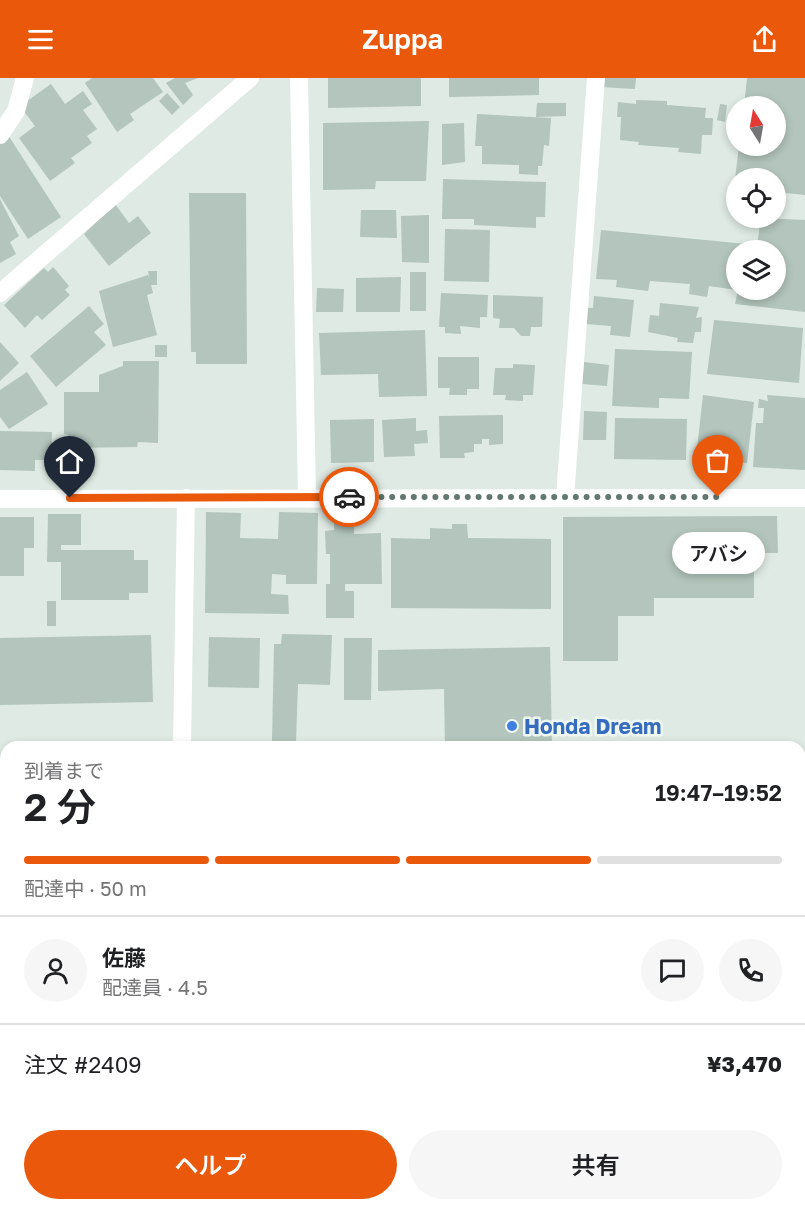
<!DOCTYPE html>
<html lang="ja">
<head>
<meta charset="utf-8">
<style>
  :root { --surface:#fff; --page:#f6f6f6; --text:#202124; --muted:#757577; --line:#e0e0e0; --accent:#ea580c }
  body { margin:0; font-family:"Golos Text","Noto Sans JP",sans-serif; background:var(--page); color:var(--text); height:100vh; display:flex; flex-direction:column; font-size:22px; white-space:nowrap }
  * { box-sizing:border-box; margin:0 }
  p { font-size:20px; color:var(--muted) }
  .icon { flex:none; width:33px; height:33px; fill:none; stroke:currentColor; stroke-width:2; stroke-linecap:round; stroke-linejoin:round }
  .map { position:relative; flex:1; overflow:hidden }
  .side { position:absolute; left:0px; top:663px; width:806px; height:470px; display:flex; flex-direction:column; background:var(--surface); border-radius:18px 18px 0 0; box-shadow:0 3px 9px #0003 }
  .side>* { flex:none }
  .needle { width:39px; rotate:349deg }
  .buttons { position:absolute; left:726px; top:18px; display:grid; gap:12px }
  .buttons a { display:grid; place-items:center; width:60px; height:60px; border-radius:50%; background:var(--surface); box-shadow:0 3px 9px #0003; font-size:30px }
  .pin { position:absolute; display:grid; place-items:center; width:51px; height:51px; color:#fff; margin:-62px -26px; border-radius:50% 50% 50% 0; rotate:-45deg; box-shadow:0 0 6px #0007 }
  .pin .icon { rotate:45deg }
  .courier { position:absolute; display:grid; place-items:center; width:60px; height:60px; margin:-30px; border:4px solid #ea580c; border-radius:50%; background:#fff; color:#222; box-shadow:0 2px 8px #0007 }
  .bubble { position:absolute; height:42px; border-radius:21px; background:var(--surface); box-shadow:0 3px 9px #0003; font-size:20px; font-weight:600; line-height:42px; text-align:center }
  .overview em { font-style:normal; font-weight:600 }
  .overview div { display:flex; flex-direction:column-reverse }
  .overview { display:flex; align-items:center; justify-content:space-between; height:102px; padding:0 24px }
  h1 { font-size:39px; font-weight:600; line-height:45px }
  .bar { display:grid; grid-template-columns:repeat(4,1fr); gap:9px 6px; align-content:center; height:72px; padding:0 24px }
  .bar i { height:8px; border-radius:4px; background:var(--line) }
  .bar .current { background:var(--accent) }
  .bar p { grid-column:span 4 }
  .line { display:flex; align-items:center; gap:15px; padding:0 24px; border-top:2px solid var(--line) }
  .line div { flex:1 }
  .round { display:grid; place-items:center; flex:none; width:63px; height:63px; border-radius:32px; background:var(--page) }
  .button { display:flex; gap:12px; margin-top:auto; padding:12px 24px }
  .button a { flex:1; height:69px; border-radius:36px; background:var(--accent); color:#fff; font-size:24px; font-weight:600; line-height:69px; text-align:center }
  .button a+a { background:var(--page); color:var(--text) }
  header { display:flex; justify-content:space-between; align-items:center; height:78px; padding:0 24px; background:var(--accent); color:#fff; font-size:27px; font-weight:600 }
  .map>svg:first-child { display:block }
  .green { fill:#b6dcbb }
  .building { fill:#b3c5bc }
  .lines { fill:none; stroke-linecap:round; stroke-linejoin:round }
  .secondary-casing { stroke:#b1cabe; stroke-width:20 }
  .highway-casing { stroke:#bcc4c1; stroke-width:20 }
  .street { stroke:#fff; stroke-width:18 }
  .secondary { stroke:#fff; stroke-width:18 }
  .highway { stroke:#2a6753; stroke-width:18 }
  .done { stroke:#62786e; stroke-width:6; stroke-dasharray:0 10.8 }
  .route { stroke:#ea580c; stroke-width:8 }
  .shop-dot { fill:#3f7fe0; stroke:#eef7f2; stroke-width:2 }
  .labels { text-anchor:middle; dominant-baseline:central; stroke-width:5; stroke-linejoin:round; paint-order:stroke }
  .shop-label { font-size:21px; font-weight:bold; fill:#366cbe; stroke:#eef7f2; text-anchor:start }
</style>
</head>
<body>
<header><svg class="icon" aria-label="menu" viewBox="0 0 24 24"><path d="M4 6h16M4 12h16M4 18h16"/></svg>Zuppa<svg class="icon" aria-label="share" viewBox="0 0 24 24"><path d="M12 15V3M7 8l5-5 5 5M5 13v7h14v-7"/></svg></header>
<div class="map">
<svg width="805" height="1132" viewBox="0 0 805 1132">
  <rect width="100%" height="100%" fill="#deeae3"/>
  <rect class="green" x="189" y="1126" width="403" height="6"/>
  <g class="building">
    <path d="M92 0H153L163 14 130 36 134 42 117 54 85 5Z"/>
    <path d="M175 0H198L185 5 193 17 183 27 166 5Z"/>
    <path d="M328 0H421V28L328 30Z"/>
    <path d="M449 0H539V17L449 19Z"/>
    <path d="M602 0H636L635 11 601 9Z"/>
    <path d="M747 0H805V117L776 114V100H736V109H734L739 68H776V28H744Z"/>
    <path d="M51 6 65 26 83 13 92 26 83 32 97 51 87 58 92 65 71 80 75 85 50 103 19 60 35 48 20 28Z"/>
    <path d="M167 15 180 29 172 37 159 23Z"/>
    <path d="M636 22 667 23V27L706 30 705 40H713L712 57H702L701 76 678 74 679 70 638 67 639 64 620 62 621 39H617L618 24 636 26Z"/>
    <path d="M537 25H566V38L536 39Z"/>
    <path d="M720 26 727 27 725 44 717 42Z"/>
    <path d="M477 36 551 40 549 68 544 67 542 88H538V97L519 96V87L482 86V68H475Z"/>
    <path d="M429 43 426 103H376L375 111 323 112V45Z"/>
    <path d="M464 45 465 84 442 87V46Z"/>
    <path d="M6 54 61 139 28 161 0 118V63Z"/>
    <path d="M443 101 546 104 545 139H536V150L474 147V141H442Z"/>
    <path d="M189 115H246L247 286H196V274H191Z"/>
    <path d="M0 121 19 158 10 164 16 176 0 185Z"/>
    <path d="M115 126 129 145 138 138 151 155 109 188 84 156Z"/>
    <path d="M361 132H396L397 160 360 159Z"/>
    <path d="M429 137V185L402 184 401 138Z"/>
    <path d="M761 140 805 142V234L735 226 738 212H776V172H736V212L709 208 707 219 689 216 690 206 650 203 648 213 616 209 617 202 596 201 601 152 757 167Z"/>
    <path d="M445 151 490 152 489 204 444 203Z"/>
    <path d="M53 189 69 208 65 212 70 217 42 242 37 237 25 250 4 227 44 190 48 194Z"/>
    <path d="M148 193H157V207H151L153 215 147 217 157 257 113 269 99 213 148 197 149 200Z"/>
    <rect x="410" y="194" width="16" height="39"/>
    <path d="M401 199 400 234H356V200Z"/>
    <path d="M317 210 344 211 343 234H316Z"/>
    <path d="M441 215 488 217 487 239H480V250L460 248 461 256 445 255V249H439Z"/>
    <path d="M493 217 543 219 542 249H531L530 258H521L514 250H499L500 241 493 240Z"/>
    <path d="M594 218 634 222 630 259 610 257 611 248 586 246 587 230H593Z"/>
    <path d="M660 225 699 229 696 240 702 239 701 254H695L693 265 677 264 678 260 648 254 650 237 659 238Z"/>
    <path d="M89 228 104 246 94 254 106 267 56 309 30 278Z"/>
    <path d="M714 242 803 250 799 305 707 296Z"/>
    <path d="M425 252 427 318 379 319 378 296 321 297 319 255Z"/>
    <path d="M0 264 19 285 0 303Z"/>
    <rect x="155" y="267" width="12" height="12"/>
    <path d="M615 271 692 274 689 321 659 320V330L612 328Z"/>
    <path d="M438 279H479V311H467V317H449L450 310H438Z"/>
    <path d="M123 283H159L158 365 138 364 137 369 68 370V357L64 356V314H99V297L123 288Z"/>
    <path d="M584 284 609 287 607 308 582 306Z"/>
    <path d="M513 286 535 287 533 317H523V323L505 322 506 317H493L495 290H513Z"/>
    <path d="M27 294 48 326 9 351 0 339V312Z"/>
    <path d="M703 317 754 324 747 385 696 380Z"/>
    <path d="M767 317 805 320V392L753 389 756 345H763L764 330H758L759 321 768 323Z"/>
    <path d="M584 333 607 334 606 362H583Z"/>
    <path d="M503 337V366L489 367V361H482V366H474V374L464 375 465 380H440L439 338Z"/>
    <path d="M416 340V353L427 352 428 365 414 366 415 378 384 379 382 342Z"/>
    <path d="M615 340 687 341 686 382 614 381Z"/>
    <path d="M374 341V384L331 385 330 342Z"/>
    <path d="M0 353 52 354 51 382H35V393L0 392Z"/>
    <path d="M206 434 241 435 240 460 278 461 279 434 318 435 317 506H286V497L272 496 271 516 288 517 289 536 205 535Z"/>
    <path d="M48 436H81V467H61V472H134V482H148V515H129V522H61V484H47Z"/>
    <path d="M777 438 778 475H754V520H654V538H618V583H563V439Z"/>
    <path d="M0 439H34V470H24V498H0Z"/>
    <path d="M334 445H354V456L381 455 382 506H345V513H354V540H326V506H330V476H326L325 453 334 452Z"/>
    <path d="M452 446H467L468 460 551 461V531L391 530V460L430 461V450L452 451Z"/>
    <rect x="47" y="523" width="9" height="25"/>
    <path d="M282 556 332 557 330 607 298 606 296 663H272L274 566H281Z"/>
    <path d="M151 557 153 624 0 627V560Z"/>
    <path d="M209 559 260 560 259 610 208 609Z"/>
    <path d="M344 560H372L371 622H344Z"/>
    <path d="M550 569 552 669H445L444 611 378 613V572Z"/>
    <rect x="0" y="848" width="6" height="56"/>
    <rect x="0" y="907" width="6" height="49"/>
    <rect x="100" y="1126" width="61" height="6"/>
    <path d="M614 1127 673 1130V1132H614Z"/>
  </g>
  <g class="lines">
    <defs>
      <g id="secondary">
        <path d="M800 827 805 770"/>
        <path d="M771 1132V1126"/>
      </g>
      <g id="highway">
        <path d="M800 702H805"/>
        <path d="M0 718H6"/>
        <path d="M800 737H805"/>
        <path d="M0 754H6"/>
      </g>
    </defs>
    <use href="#secondary" class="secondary-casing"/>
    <use href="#highway" class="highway-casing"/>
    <g class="street">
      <path d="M299 0 307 419"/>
      <path d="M0 57 16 33 25 0"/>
      <path d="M0 215 250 0"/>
      <path d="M565 419 596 0"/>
      <path d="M0 421 805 420"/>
      <path d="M182 669 186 420"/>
      <path d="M0 1062H6"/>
      <path d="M800 1075H805"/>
      <path d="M175 1132V1126"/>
      <path d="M603 1132V1126"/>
    </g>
    <use href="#secondary" class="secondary"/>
    <use href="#highway" class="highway"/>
  </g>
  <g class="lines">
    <path class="done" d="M349 419H718"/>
    <path class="route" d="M70 420 349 419"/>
  </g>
  <circle class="shop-dot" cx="512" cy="648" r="6"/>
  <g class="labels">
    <g class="shop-label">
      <text x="524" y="648">Honda Dream</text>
    </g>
  </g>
</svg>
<div class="buttons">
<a><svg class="needle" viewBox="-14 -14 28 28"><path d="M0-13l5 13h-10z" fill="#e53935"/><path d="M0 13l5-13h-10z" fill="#757577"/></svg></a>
<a><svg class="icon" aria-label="locate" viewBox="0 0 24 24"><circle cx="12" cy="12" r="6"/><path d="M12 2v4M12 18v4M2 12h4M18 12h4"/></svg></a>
<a><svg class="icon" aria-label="layers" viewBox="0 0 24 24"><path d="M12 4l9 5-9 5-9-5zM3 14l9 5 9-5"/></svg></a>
</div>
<div class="pin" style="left:718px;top:419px;background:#ea580c"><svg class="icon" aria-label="bag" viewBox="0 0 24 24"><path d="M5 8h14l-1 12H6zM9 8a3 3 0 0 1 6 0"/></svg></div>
<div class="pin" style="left:70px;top:420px;background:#1f2937"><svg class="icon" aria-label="home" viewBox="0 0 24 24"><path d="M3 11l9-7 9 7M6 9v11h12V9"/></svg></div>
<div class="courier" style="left:349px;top:419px"><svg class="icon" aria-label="car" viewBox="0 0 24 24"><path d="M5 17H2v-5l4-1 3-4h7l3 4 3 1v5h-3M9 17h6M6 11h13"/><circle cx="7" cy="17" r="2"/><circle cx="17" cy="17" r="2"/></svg></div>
<div class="bubble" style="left:672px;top:454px;width:93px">アバシ</div>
<section class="side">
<div class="overview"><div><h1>2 分</h1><p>到着まで</p></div><em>19:47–19:52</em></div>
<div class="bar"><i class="current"></i><i class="current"></i><i class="current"></i><i></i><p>配達中 · 50 m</p></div>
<div class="line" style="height:108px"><a class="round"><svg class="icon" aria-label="person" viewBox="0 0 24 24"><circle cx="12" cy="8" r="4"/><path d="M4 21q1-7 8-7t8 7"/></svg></a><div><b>佐藤</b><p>配達員 · 4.5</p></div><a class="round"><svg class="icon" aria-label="chat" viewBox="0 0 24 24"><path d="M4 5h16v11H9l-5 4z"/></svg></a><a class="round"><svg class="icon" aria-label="phone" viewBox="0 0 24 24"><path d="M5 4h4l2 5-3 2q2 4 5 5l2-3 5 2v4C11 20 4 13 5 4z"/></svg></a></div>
<div class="line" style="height:78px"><div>注文 #2409</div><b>¥3,470</b></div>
<div class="button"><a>ヘルプ</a><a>共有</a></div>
</section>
</div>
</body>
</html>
